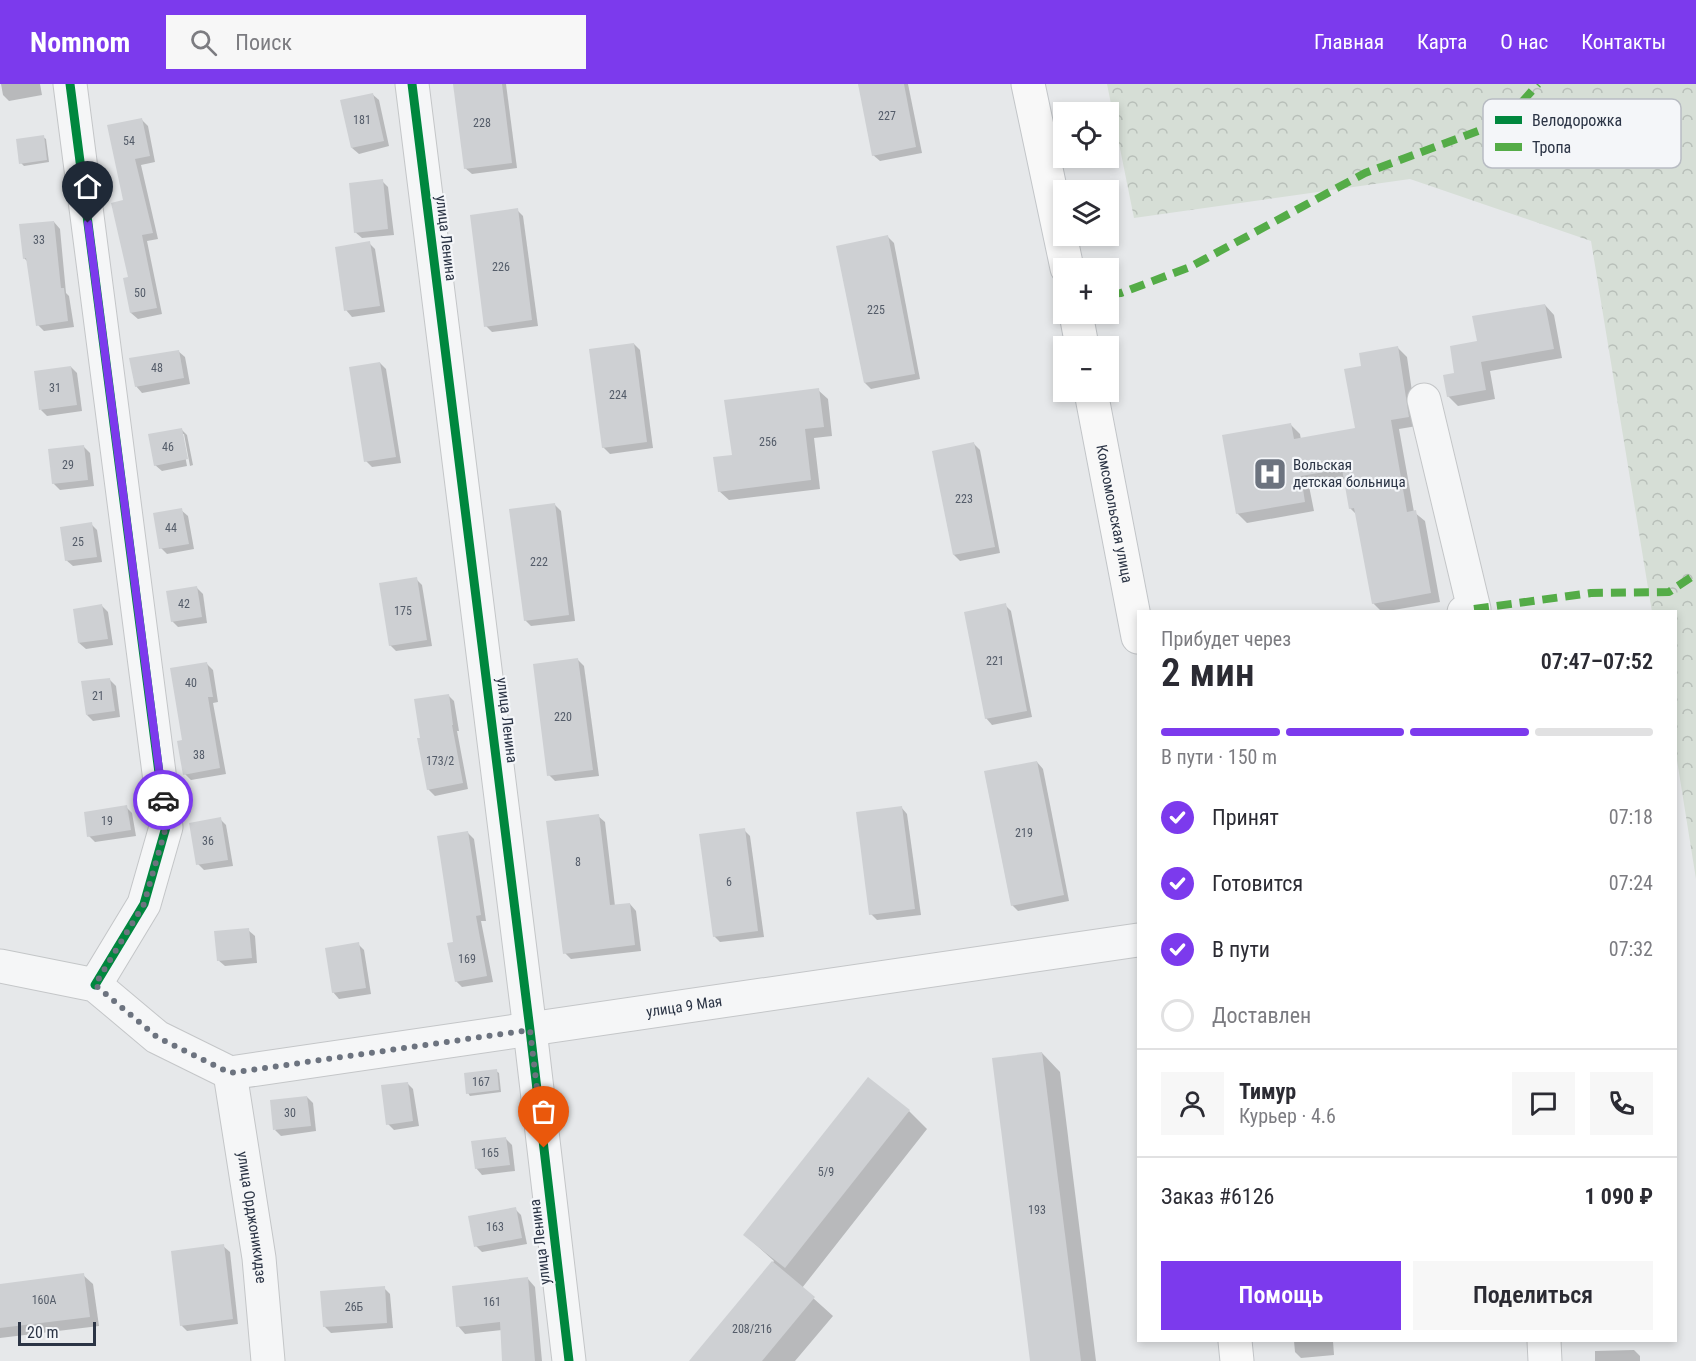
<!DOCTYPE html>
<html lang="ru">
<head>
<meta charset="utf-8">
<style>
  :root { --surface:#fff; --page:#f7f7f7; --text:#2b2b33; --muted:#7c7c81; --line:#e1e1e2; --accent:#7c3aed }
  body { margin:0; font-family:"Roboto Condensed",sans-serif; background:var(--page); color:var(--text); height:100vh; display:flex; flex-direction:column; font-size:22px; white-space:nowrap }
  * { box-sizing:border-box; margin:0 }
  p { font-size:20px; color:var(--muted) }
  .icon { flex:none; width:33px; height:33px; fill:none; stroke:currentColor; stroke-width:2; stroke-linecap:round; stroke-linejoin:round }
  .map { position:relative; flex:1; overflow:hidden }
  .details { position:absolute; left:1137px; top:526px; width:540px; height:732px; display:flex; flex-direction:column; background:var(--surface); border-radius:0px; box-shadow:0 3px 9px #0003 }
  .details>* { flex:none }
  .buttons { position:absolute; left:1053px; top:18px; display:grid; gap:12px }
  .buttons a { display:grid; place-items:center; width:66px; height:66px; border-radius:0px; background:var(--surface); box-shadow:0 3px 9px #0003; font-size:30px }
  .scale { position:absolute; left:18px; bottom:15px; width:78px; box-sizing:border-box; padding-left:6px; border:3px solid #2b3445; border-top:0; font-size:16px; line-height:21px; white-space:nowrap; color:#2b3445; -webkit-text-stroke:4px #f4f6f9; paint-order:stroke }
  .pin { position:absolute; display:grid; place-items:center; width:51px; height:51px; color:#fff; margin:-62px -26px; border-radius:50% 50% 50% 0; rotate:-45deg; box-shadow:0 0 6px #0007 }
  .pin .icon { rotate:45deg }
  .courier { position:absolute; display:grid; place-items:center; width:60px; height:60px; margin:-30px; border:4px solid #7c3aed; border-radius:50%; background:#fff; color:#222; box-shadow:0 2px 8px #0007 }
  .head em { font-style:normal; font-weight:600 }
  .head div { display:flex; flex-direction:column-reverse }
  .head { display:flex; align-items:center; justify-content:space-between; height:102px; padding:0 24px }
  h1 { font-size:39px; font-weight:600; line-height:45px }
  .bar { display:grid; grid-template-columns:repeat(4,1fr); gap:9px 6px; align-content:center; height:72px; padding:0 24px }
  .bar i { height:8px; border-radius:4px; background:var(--line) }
  .bar .active { background:var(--accent) }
  .bar p { grid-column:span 4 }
  .line { display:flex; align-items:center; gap:15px; padding:0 24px; border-top:2px solid var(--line) }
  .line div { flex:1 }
  .round { display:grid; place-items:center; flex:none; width:63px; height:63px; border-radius:0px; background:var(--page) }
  ol { padding:0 24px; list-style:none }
  li { display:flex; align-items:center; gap:18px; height:66px }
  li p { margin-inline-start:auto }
  li .icon { padding:6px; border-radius:50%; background:var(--accent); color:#fff; stroke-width:4 }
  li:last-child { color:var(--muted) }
  li i { width:33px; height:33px; border:3px solid var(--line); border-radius:50% }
  .primary-button { display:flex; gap:12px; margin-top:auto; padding:12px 24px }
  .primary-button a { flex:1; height:69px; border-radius:0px; background:var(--accent); color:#fff; font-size:24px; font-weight:600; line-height:69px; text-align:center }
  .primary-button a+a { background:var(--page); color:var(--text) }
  header { display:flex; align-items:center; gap:36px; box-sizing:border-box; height:84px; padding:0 30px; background:var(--accent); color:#fff }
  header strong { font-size:28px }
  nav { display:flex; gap:33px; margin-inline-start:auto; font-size:21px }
  .search { width:420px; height:54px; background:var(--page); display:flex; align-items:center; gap:15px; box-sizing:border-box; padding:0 21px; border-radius:0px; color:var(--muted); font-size:22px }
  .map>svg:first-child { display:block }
  .forest { fill:url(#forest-crowns) }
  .shadow { fill:#0003 }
  .building { fill:#ced0d3 }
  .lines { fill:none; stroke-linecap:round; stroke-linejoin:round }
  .minor-casing { stroke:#c4c6c8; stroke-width:35 }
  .major-casing { stroke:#c2c5c8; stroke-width:35 }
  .minor { stroke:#f5f6f7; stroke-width:33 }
  .major { stroke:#f8f8f8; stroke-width:33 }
  .quiet { stroke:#54ac47; stroke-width:8; stroke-dasharray:15 8; stroke-linecap:butt }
  .cycleway-casing { stroke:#f4f6f9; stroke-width:13 }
  .cycleway { stroke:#00873e; stroke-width:9 }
  .done { stroke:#6c737f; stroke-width:6; stroke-dasharray:0 10.8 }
  .route { stroke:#7c3aed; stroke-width:8 }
  .labels { text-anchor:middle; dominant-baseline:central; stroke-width:4.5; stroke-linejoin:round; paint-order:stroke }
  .number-label { font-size:12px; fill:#545c69 }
  .street-label { font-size:15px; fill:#2b3445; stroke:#f4f6f9 }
  .poi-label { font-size:15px; fill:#2b3445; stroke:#f4f6f9; text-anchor:start }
  .key { fill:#f4f6f9; stroke:#b8bcc3; stroke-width:1.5 }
  .key-label { font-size:16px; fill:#2b3445 }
</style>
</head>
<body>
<header>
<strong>Nomnom</strong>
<div class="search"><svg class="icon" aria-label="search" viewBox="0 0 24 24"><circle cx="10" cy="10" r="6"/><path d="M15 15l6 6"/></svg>Поиск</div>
<nav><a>Главная</a><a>Карта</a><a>О нас</a><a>Контакты</a></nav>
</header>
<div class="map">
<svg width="1696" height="1277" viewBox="0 0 1696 1277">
  <defs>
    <pattern id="forest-crowns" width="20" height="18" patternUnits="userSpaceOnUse" patternTransform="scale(1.5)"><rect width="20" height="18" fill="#d6ded6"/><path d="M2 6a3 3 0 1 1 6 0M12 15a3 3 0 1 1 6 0" fill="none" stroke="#b8bfb9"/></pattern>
  </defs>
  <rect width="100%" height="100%" fill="#e6e8ea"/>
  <path class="forest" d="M1107 0H1696V795L1676 670V528H1652L1591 157 1410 95 1134 134Z"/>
  <g class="shadow">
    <path d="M1 0H40L42 11 9 17 3 11Z"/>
    <path d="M455 0H506L517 84 472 90 465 84Z"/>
    <path d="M860 0H908L922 69 880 77 873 71Z"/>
    <path d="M372 10 379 16 389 62 359 70 352 64Z"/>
    <path d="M142 36 148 42 155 78 141 81 158 155 147 157 162 230 138 235 131 229 124 117Z"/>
    <path d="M43 53 46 55 49 78 24 82 21 79Z"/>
    <path d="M382 97 388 103 394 151 362 154 355 148Z"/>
    <path d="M517 126 523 132 538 242 492 248 486 242Z"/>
    <path d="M54 138 60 145 66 209 69 212 74 243 44 247 38 241 28 178 24 174Z"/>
    <path d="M888 153 894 159 920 295 871 305 865 299Z"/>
    <path d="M369 159 375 165 385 228 352 233 346 226Z"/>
    <path d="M1545 221 1554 231 1562 274 1490 287 1495 315 1458 322 1448 312 1456 290 1478 258Z"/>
    <path d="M634 260 640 266 653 364 610 370 603 363Z"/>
    <path d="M1397 263 1407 273 1417 342 1399 345 1414 428 1425 437 1440 518 1382 528 1373 519 1357 431 1350 424 1345 395 1309 402 1314 427 1247 439 1237 429 1290 340 1300 350 1301 356 1357 345 1363 283Z"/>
    <path d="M178 267 185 273 190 300 142 309 136 302Z"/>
    <path d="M380 279 386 285 401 379 372 383 366 377Z"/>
    <path d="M71 283 77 289 82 327 47 332 41 326Z"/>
    <path d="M818 306 828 315 832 352 814 354 820 405 729 416 719 407 733 372Z"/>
    <path d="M181 345 187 351 193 381 190 382 184 350H181L187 382 162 387 155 381Z"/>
    <path d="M974 360 980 366 1000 469 960 477 954 471Z"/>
    <path d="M83 362 90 369 94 402 60 406 53 399Z"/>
    <path d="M555 421 561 427 575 537 531 542 525 536Z"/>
    <path d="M181 426 188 432 194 465 167 470 161 464Z"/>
    <path d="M91 440 97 446 102 478 73 482 66 476Z"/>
    <path d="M416 495 422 501 432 562 396 567 390 561Z"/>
    <path d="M197 504 203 510 207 539 178 543 172 537Z"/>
    <path d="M1005 521 1011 527 1032 633 992 641 986 634Z"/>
    <path d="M102 522 108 528 113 561 86 565 79 559Z"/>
    <path d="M578 576 584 582 599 692 555 697 549 691Z"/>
    <path d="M207 580 213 586 218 618 213 619 226 690 191 696 185 690 184 658Z"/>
    <path d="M110 596 116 602 120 633 93 637 87 631Z"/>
    <path d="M448 611 454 617 459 647H457L468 705 435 712 428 705 422 655Z"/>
    <path d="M1037 678 1043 685 1069 817 1018 827 1012 821Z"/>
    <path d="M126 723 132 729 136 752 95 758 89 752Z"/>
    <path d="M901 723 907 730 921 831 877 836 871 830Z"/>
    <path d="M598 732 605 738 615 822 630 820 636 827 641 867 571 875 565 869Z"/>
    <path d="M220 735 226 741 233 782 204 786 198 780Z"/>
    <path d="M744 746 750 752 764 853 720 858 714 852Z"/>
    <path d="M468 749 474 755 486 837H481L493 898 462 903 456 897 454 859Z"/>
    <path d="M248 846 255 852 257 879 225 882 218 876Z"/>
    <path d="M358 860 364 866 371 910 339 915 333 908Z"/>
    <path d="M1042 969 1060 988 1096 1277H1032Z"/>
    <path d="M496 987 499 989 501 1008 470 1012 468 1009Z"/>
    <path d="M407 999 413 1005 419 1042 394 1046 388 1040Z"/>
    <path d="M307 1013 313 1019 316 1047 281 1052 275 1046Z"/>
    <path d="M909 1027 927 1045 802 1204 833 1232 795 1277H691L774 1177 745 1151Z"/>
    <path d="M506 1055 512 1061 515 1087 482 1091 476 1084Z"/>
    <path d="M515 1125 521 1131 527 1160 482 1168 476 1162Z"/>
    <path d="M223 1162 230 1168 238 1240 187 1247 181 1241Z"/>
    <path d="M83 1191 93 1200 99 1242 0 1254V1201Z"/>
    <path d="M528 1195 535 1203 542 1277H504L502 1246 465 1250 458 1242Z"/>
    <path d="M384 1204 390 1210 393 1244 331 1249 324 1242Z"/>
    <path d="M1294 1257H1333L1334 1271 1301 1274 1295 1268Z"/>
    <path d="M1634 1266 1640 1272V1277H1595V1267Z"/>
  </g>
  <g class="building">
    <path d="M453 0H502L512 79 464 85Z"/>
    <path d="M858 0H904L916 63 872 72Z"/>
    <path d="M373 9 384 57 351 64 340 16Z"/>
    <path d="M142 34 150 72 135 75 153 149 142 151 157 224 130 229 123 194 128 193 111 119 123 116 107 41Z"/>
    <path d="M44 51 47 76 19 80 16 55Z"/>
    <path d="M383 95 388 145 354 149 349 99Z"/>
    <path d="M518 124 532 236 484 243 470 131Z"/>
    <path d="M54 137 61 204H64L68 237 36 242 26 174 23 175 19 140Z"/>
    <path d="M888 151 915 290 864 299 836 162Z"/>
    <path d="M370 157 380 222 344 227 335 163Z"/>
    <path d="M1545 220 1554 265 1481 278 1486 306 1447 313 1443 291 1454 289 1450 262 1477 257 1472 232Z"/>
    <path d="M634 259 647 358 602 364 589 265Z"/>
    <path d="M1398 262 1409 333 1391 336 1407 428 1416 426 1431 509 1372 520 1354 424 1349 425 1342 385 1301 392 1305 418 1236 430 1222 351 1291 339 1294 355 1355 344 1344 285 1361 282 1359 269Z"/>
    <path d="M179 266 184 294 135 303 129 274Z"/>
    <path d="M380 278 396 373 364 378 349 283Z"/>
    <path d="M71 282 77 321 39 326 34 287Z"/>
    <path d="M819 304 824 343 805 345 811 396 718 408 713 373 732 371 724 316Z"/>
    <path d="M182 344 188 375 154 382 148 350Z"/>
    <path d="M974 358 995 463 953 471 932 367Z"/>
    <path d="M84 361 88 396 52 400 48 365Z"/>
    <path d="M555 419 569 531 524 537 509 425Z"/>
    <path d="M182 424 189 460 159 465 153 429Z"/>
    <path d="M92 438 97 473 65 477 60 443Z"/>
    <path d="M417 493 427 556 389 562 379 499Z"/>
    <path d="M197 502 202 533 171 538 166 507Z"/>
    <path d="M1006 519 1027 627 985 635 964 528Z"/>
    <path d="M102 520 108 555 78 559 73 525Z"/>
    <path d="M578 574 593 686 547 692 533 580Z"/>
    <path d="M207 578 213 613H208L220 684 183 691 177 657 182 656 170 584Z"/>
    <path d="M110 594 115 627 86 631 81 597Z"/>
    <path d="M449 610 453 641H452L463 699 427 706 417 654H420L414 615Z"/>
    <path d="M1037 677 1064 811 1011 822 984 687Z"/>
    <path d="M127 721 131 746 87 753 84 728Z"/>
    <path d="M902 722 915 825 869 831 856 728Z"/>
    <path d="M599 730 610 821 630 819 635 861 563 870 546 737Z"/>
    <path d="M221 733 228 776 196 781 189 739Z"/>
    <path d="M745 744 758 847 713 853 699 750Z"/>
    <path d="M468 747 481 831 476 832 487 892 455 898 447 859 453 858 437 752Z"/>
    <path d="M249 844 252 874 217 877 214 847Z"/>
    <path d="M359 858 366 904 332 909 325 864Z"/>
    <path d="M1042 968 1081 1277H1030L992 974Z"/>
    <path d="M497 985 499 1006 466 1010 464 989Z"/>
    <path d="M868 993 910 1026 785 1184 743 1151Z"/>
    <path d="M408 998 413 1037 386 1041 381 1001Z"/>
    <path d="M307 1012 311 1042 273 1046 270 1016Z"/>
    <path d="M506 1053 510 1081 475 1085 471 1057Z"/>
    <path d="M516 1123 522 1154 474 1163 468 1132Z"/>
    <path d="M224 1160 233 1235 180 1242 171 1167Z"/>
    <path d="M772 1177 815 1213 762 1277H689Z"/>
    <path d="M84 1189 90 1233 0 1244V1200Z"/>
    <path d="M528 1193 535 1277H502L500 1238 456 1243 452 1202Z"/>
    <path d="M385 1202 387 1239 323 1243 320 1207Z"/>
  </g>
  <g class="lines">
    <defs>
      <g id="minor">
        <path d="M70 0 166 743 144 820 95 901"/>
        <path d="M412 0 530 946 569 1277"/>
        <path d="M1424 316 1474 525 1464 528"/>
        <path d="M0 882 95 901 157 953 230 989"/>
        <path id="s1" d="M230 989 1138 856"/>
        <path id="s2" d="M230 989 259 1174 268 1277"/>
        <path d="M1544 1257 1545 1277"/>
      </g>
      <g id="major">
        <path d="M1028 0 1067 184"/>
        <path d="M1076 230 1082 262"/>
        <path id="s3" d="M1091 308 1138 553"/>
        <path d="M1235 1257 1237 1277"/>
      </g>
    </defs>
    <use href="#minor" class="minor-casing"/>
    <use href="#major" class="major-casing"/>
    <use href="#minor" class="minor"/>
    <use href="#major" class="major"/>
    <g class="quiet">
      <path d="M1108 210 1121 209 1190 183 1365 89 1505 37 1538 0"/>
      <path d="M1474 525 1591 509 1669 508 1696 490"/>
    </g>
    <defs>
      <g id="cycleway">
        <path d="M70 0 166 743 144 820 95 901"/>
        <path d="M412 0 530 946 569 1277"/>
      </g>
    </defs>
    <use href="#cycleway" class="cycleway-casing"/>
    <use href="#cycleway" class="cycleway"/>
  </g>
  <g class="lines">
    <path class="done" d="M163 716 166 743 144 820 95 901 157 953 230 989 530 946 544 1064"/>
    <path class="route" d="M88 139 163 716"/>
  </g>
  <defs>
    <symbol id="hospital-square" viewBox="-11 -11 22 22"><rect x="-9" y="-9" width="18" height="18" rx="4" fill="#6c737f" stroke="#f4f6f9"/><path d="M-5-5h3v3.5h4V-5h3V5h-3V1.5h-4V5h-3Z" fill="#fff"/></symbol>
  </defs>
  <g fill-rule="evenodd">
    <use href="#hospital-square" x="1251" y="371" width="38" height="38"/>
  </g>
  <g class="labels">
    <g class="number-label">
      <text x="887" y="32">227</text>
      <text x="362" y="36">181</text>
      <text x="482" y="39">228</text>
      <text x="129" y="57">54</text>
      <text x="39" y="156">33</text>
      <text x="501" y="183">226</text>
      <text x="140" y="209">50</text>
      <text x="876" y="226">225</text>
      <text x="157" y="284">48</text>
      <text x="55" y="304">31</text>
      <text x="618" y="311">224</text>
      <text x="768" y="358">256</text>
      <text x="168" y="363">46</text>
      <text x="68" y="381">29</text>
      <text x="964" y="415">223</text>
      <text x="171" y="444">44</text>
      <text x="78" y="458">25</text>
      <text x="539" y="478">222</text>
      <text x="184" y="520">42</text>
      <text x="403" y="527">175</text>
      <text x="995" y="577">221</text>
      <text x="191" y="599">40</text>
      <text x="98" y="612">21</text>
      <text x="563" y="633">220</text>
      <text x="199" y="671">38</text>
      <text x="440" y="677">173/2</text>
      <text x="107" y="737">19</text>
      <text x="1024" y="749">219</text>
      <text x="208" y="757">36</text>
      <text x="578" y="778">8</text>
      <text x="729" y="798">6</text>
      <text x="467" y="875">169</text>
      <text x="481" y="998">167</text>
      <text x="290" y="1029">30</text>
      <text x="490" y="1069">165</text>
      <text x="826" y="1088">5/9</text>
      <text x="1037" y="1126">193</text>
      <text x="495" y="1143">163</text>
      <text x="44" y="1216">160А</text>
      <text x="492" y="1218">161</text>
      <text x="354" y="1223">26Б</text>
      <text x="752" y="1245">208/216</text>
    </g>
    <g class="street-label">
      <text transform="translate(446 154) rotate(83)">улица Ленина</text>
      <text stroke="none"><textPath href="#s3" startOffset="124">Комсомольская улица</textPath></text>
      <text transform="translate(507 636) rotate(83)">улица Ленина</text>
      <text stroke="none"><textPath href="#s1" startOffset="459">улица 9 Мая</textPath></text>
      <text stroke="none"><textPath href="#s2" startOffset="146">улица Орджоникидзе</textPath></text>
      <text transform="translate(540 1158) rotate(-97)">улица Ленина</text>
    </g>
    <g class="poi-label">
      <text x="1293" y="381">Вольская<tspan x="1293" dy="17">детская больница</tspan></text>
    </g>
  </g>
  <rect x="1483" y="15" width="198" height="69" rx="9" class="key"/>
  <rect x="1495" y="32" width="27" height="8" fill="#00873e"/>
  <rect x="1495" y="59" width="27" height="8" fill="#54ac47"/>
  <g class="key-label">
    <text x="1532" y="42">Велодорожка</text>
    <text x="1532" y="69">Тропа</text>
  </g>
</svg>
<div class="buttons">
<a><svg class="icon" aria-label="locate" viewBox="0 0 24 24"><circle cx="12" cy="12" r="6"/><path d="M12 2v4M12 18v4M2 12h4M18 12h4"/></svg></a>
<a><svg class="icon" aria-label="layers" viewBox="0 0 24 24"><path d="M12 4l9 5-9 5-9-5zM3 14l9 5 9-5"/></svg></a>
<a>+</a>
<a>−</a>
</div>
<div class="scale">20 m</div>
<div class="pin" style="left:544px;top:1064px;background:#ea580c"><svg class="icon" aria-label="bag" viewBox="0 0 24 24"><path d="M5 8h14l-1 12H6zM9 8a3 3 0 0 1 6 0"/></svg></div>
<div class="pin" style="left:88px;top:139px;background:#1f2937"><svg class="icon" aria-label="home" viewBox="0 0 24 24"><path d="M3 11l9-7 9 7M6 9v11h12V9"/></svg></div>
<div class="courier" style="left:163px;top:716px"><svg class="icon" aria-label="car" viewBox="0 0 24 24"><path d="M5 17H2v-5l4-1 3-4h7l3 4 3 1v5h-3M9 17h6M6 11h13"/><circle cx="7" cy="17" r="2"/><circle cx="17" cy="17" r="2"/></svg></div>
<section class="details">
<div class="head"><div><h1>2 мин</h1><p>Прибудет через</p></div><em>07:47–07:52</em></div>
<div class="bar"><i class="active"></i><i class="active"></i><i class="active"></i><i></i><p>В пути · 150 m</p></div>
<ol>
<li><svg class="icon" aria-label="check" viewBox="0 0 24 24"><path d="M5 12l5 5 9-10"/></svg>Принят<p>07:18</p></li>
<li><svg class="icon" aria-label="check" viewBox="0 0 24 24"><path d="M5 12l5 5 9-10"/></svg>Готовится<p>07:24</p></li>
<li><svg class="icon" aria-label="check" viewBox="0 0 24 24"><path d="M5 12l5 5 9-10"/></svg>В пути<p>07:32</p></li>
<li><i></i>Доставлен</li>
</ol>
<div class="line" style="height:108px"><a class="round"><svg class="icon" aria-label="person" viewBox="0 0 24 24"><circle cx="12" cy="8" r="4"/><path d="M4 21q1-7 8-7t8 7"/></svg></a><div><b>Тимур</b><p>Курьер · 4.6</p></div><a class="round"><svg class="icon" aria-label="chat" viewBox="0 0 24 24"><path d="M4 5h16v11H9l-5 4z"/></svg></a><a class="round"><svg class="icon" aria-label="phone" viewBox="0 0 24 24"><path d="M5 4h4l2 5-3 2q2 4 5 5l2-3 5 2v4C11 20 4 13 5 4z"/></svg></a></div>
<div class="line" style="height:78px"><div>Заказ #6126</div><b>1 090 ₽</b></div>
<div class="primary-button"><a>Помощь</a><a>Поделиться</a></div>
</section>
</div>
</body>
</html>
